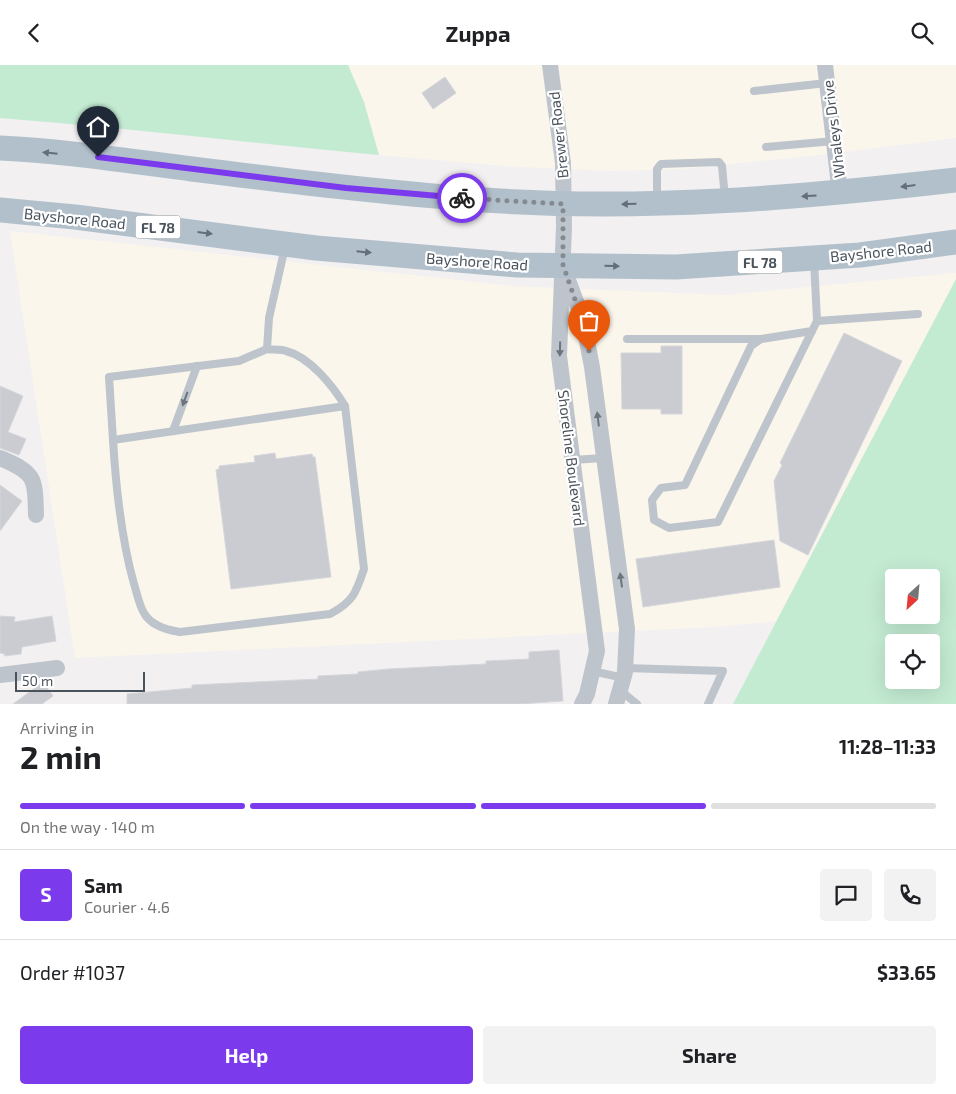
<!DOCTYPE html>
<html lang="en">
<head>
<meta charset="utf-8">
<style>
  :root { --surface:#fff; --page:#f2f2f2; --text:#202124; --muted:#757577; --line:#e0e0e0; --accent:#7c3aed }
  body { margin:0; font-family:"Exo 2",sans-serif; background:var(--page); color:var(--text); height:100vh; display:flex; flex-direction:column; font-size:19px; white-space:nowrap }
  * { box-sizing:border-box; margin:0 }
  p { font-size:16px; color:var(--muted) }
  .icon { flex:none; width:28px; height:28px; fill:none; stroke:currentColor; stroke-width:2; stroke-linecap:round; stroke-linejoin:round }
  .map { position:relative; height:639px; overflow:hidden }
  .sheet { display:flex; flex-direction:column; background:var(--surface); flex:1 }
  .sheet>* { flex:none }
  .needle { width:32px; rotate:206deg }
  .fabs { position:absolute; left:885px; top:504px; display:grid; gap:10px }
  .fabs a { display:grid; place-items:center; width:55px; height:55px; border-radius:5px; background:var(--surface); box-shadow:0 5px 20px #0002; font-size:25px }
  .scale { position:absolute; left:15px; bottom:12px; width:130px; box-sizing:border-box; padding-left:5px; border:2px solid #4a535c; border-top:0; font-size:14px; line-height:18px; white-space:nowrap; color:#4a535c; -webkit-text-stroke:4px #fff; paint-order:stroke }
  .pin { position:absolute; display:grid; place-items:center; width:42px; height:42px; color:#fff; margin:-51px -21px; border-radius:50% 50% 50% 0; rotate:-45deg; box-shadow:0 0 5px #0007 }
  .pin .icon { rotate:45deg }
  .courier { position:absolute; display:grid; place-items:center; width:50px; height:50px; margin:-25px; border:4px solid #7c3aed; border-radius:50%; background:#fff; color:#222; box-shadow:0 1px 6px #0007 }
  .headline em { font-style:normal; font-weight:700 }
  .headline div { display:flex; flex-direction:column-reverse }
  .headline { display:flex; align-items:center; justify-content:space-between; height:85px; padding:0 20px }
  h1 { font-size:32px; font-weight:700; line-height:38px }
  .bar { display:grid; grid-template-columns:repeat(4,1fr); gap:8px 5px; align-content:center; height:60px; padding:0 20px }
  .bar i { height:6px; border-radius:4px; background:var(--line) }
  .bar .active { background:var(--accent) }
  .bar p { grid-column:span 4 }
  .line { display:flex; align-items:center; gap:12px; padding:0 20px; border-top:1px solid var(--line) }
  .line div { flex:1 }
  .round { display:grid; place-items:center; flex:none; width:52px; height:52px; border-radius:5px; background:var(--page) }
  .primary-button { display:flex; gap:10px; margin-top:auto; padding:10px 20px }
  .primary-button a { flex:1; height:58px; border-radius:5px; background:var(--accent); color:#fff; font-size:20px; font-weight:700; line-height:58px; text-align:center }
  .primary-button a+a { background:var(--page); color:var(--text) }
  header { display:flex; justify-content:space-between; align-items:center; height:65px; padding:0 20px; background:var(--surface); font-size:22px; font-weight:700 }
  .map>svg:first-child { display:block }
  .commercial { fill:#fbf6ec }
  .green { fill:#c3ebd2; fill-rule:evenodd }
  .building { fill:#cbccd2; stroke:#d5d6db }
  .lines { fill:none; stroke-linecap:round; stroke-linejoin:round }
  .service { stroke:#bdc4cb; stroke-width:8 }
  .minor { stroke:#bdc4cb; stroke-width:16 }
  .primary { stroke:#b2c0cc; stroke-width:25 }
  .oneway { fill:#646e78 }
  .oneway2 { fill:#6c757d }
  .done { stroke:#858a90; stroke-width:5; stroke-dasharray:0 9 }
  .route { stroke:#7c3aed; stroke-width:6 }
  .labels { text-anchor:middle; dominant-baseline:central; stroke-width:4.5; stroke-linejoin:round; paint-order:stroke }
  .shield { fill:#fff; stroke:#80878d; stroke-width:1 }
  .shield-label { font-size:14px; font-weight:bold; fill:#4a535c }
  .street-label { font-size:15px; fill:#4a535c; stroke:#fff }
</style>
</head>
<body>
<header><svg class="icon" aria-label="back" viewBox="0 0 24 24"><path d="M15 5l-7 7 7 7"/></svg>Zuppa<svg class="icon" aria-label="search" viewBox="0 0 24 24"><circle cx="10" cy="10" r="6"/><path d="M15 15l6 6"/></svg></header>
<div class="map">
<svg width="956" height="639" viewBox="0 0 956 639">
  <rect width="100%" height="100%" fill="#f2f0f0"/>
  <g class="commercial">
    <path d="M348 0H956V73L819 90 681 104 611 106 505 101 379 90 364 37Z"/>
    <path d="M10 166 512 221 724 230 956 208V214L776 556 714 562 75 593Z"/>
  </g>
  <g class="green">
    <path d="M0 0H348L364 37 379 90C252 78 127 63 0 53Z"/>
    <path d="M956 214V639H733ZM894 512H931V550H894ZM894 578H931V615H894Z"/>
  </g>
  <g class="building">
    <path d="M445 12 456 28 433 44 422 28Z"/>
    <path d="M844 268 902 296 808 490 780 476 774 416 782 400 780 398Z"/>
    <path d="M661 281H682V349H661V344H622L621 288H661Z"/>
    <path d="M0 321 23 331 8 367 26 374 19 390 0 383Z"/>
    <path d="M275 388 276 394 312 389 313 392H315L331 512 231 524 216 405 219 404V401L255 397 254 391Z"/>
    <path d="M0 420 22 436 0 466Z"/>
    <path d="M774 475 780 522 643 542 636 494Z"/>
    <path d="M0 551 15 552 14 557 52 551 56 576 22 582 21 589 4 591 5 589 0 588Z"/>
    <path d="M559 585 563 636 520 639H127V629L192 623V620L318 614V611L358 609V607L388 604 486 599V596L529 594V587Z"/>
    <path d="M43 617 53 631 42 639H13Z"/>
  </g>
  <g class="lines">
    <g class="service">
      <path d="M754 26 827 18"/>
      <path d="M766 82 834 76"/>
      <path d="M657 136V104L661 99 719 97 722 101 725 133"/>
      <path d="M817 256 918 249"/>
      <path d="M812 266 761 274 751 281 685 420 661 423 652 435 654 455 669 463 718 457 812 266 817 256 814 195"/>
      <path d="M627 274H761"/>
      <path d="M267 284C273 285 280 284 286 286 310 292 333 321 345 341L113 375 109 312 239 296 267 284 269 253 285 182"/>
      <path d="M173 366 197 301"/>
      <path d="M113 375C116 424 121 473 134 519 137 528 139 540 144 548 151 561 167 565 180 567L330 549C353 537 356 528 364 504L345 341"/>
      <path d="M573 395 603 393"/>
      <path d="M625 603 723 606 708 639"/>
      <path d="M592 606 624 613"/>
      <path d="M621 626 637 639"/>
    </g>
    <g class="minor">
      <path d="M550 0 563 98 564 162 559 291 597 586 587 629 582 639"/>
      <path d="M825 0 840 129"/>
      <path d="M565 207 583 255 592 302 627 564 625 607 616 639"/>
      <path d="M0 393C36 408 35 413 36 450"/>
      <path d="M0 610 57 603"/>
    </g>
    <g class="primary">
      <path d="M0 83C64 86 128 96 192 104 289 116 386 128 484 135 643 146 799 133 956 115"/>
      <path d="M0 145 75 152 316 183 517 200 676 202 860 190 956 177"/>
    </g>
  </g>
  <defs><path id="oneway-solid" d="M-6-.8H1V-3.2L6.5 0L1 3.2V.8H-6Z" transform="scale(1.25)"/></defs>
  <g class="oneway">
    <use href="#oneway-solid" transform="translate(50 88) rotate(-174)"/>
    <use href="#oneway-solid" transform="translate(908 121) rotate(173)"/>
    <use href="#oneway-solid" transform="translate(809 131) rotate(176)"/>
    <use href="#oneway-solid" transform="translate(629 139) rotate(179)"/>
    <use href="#oneway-solid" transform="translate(205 168) rotate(7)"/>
    <use href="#oneway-solid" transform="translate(364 187) rotate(6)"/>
    <use href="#oneway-solid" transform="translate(612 201) rotate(1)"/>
  </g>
  <g class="oneway2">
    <use href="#oneway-solid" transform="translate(560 284) rotate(91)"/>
    <use href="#oneway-solid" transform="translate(185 334) rotate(110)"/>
    <use href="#oneway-solid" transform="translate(598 354) rotate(-97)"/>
    <use href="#oneway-solid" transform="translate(621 515) rotate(-98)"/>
  </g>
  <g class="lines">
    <path class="done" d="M462 133 563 139V200L582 255 589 286"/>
    <path class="route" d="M98 92 346 123 462 133"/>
  </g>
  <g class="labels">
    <g class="shield">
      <rect x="135.5" y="150.5" width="45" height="23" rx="4"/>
      <rect x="737.5" y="185.5" width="45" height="23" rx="4"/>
    </g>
    <g class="shield-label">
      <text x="158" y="162">FL 78</text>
      <text x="760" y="197">FL 78</text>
    </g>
    <g class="street-label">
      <text transform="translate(833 64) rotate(-97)">Whaleys Drive</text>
      <text transform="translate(558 70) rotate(-96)">Brewer Road</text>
      <text transform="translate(75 153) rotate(6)">Bayshore Road</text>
      <text transform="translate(881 186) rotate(-6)">Bayshore Road</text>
      <text transform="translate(477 196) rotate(4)">Bayshore Road</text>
      <text transform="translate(572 393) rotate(83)">Shoreline Boulevard</text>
    </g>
  </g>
</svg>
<div class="fabs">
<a><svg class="needle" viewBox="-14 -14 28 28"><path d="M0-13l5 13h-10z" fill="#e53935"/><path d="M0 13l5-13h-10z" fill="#757577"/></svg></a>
<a><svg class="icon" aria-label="locate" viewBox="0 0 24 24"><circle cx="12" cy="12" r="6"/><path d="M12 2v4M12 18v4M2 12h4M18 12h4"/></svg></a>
</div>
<div class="scale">50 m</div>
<div class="pin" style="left:589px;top:286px;background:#ea580c"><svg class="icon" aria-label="bag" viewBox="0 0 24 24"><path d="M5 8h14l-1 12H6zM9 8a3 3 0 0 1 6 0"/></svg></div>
<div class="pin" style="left:98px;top:92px;background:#1f2937"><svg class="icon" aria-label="home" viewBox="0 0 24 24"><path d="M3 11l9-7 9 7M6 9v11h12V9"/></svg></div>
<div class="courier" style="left:462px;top:133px"><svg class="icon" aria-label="bike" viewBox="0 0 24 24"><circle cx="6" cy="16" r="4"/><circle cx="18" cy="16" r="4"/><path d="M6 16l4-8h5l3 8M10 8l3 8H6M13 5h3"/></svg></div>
</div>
<section class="sheet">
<div class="headline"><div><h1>2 min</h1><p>Arriving in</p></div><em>11:28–11:33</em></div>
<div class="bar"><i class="active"></i><i class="active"></i><i class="active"></i><i></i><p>On the way · 140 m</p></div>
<div class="line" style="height:90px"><b class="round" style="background:var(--accent);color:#fff">S</b><div><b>Sam</b><p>Courier · 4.6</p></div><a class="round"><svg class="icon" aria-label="chat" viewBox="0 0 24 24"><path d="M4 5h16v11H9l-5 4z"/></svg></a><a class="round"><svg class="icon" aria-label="phone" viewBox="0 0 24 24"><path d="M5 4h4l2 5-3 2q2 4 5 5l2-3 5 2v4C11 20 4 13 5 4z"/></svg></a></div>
<div class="line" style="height:65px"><div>Order #1037</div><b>$33.65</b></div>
<div class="primary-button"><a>Help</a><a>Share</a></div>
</section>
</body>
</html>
